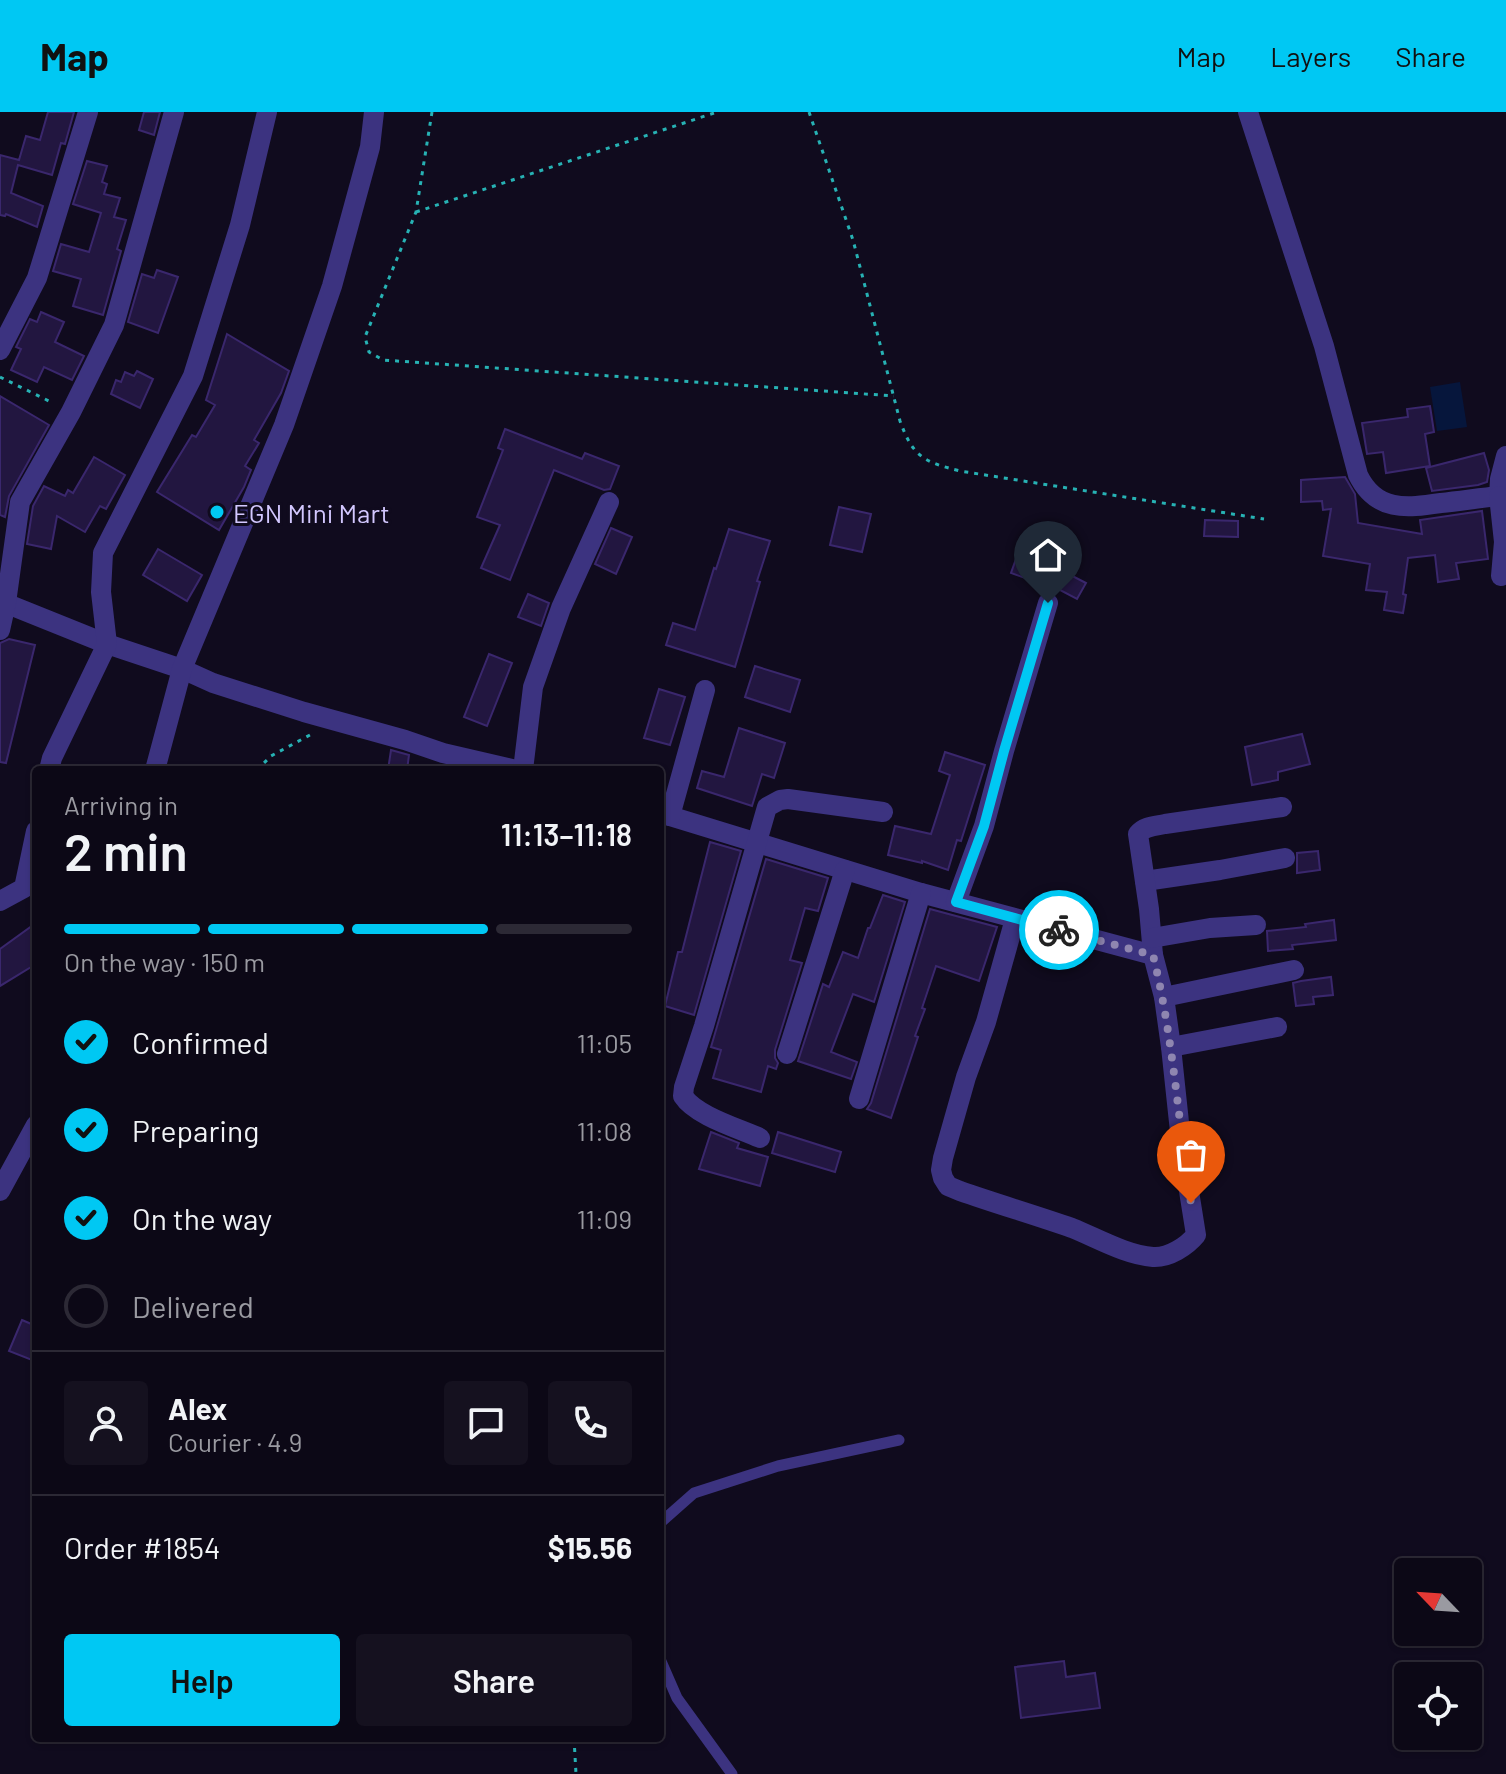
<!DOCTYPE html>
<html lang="en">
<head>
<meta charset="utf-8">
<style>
  :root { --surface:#0c0816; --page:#15111f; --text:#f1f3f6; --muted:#9a9aa1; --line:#2c2935; --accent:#00c8f3 }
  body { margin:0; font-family:Barlow,sans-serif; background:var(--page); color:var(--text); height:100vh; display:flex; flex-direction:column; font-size:30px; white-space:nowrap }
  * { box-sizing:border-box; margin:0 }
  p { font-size:26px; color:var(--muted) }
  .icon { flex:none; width:44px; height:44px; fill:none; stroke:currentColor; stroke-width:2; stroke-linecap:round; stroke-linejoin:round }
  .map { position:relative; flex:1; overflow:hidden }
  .panel { position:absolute; left:32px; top:654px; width:632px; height:976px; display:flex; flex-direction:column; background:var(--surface); border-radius:8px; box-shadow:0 2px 6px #0004,0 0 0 2px var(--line) }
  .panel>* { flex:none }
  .needle { width:52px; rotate:295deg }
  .controls { position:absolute; left:1394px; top:1446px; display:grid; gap:16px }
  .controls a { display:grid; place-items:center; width:88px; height:88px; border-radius:8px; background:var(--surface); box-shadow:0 2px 6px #0004,0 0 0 2px var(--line); font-size:40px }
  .pin { position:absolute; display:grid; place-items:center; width:68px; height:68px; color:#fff; margin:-82px -34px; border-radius:50% 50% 50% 0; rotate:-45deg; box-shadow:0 0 8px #0007 }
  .pin .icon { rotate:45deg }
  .courier { position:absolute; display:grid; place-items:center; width:80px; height:80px; margin:-40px; border:6px solid #00c8f3; border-radius:50%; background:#fff; color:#222; box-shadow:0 2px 10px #0007 }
  .overview em { font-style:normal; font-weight:600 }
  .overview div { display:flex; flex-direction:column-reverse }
  .overview { display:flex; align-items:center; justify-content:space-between; height:136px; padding:0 32px }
  h1 { font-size:52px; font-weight:600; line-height:60px }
  .bar { display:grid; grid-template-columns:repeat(4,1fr); gap:12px 8px; align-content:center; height:96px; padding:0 32px }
  .bar i { height:10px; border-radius:6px; background:var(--line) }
  .bar .current { background:var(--accent) }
  .bar p { grid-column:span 4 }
  .line { display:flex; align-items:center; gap:20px; padding:0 32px; border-top:2px solid var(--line) }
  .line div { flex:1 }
  .round { display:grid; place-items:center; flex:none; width:84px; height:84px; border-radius:8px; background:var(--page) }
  ol { padding:0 32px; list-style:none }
  li { display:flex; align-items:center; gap:24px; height:88px }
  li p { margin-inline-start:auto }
  li .icon { padding:8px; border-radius:50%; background:var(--accent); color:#111; stroke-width:4 }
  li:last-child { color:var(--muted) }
  li i { width:44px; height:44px; border:4px solid var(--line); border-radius:50% }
  .cta { display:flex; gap:16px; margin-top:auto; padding:16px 32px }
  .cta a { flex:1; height:92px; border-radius:8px; background:var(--accent); color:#111; font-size:32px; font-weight:600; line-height:92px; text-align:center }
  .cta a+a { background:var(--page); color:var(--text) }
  header { display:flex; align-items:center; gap:48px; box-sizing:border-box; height:112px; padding:0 40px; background:var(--accent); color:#111 }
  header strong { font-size:38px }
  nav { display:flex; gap:44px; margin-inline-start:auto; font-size:28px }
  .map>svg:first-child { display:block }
  .water { fill:#06163c }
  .building { fill:#221640; stroke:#3a276d; stroke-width:2 }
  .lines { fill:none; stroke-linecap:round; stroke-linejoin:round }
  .path { stroke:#27b2b4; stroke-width:3; stroke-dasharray:4 6; stroke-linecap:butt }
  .service { stroke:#3c3380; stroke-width:11 }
  .minor { stroke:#3c3380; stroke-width:20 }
  .tertiary { stroke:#3c3380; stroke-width:20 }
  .done { stroke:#8f86b0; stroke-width:8; stroke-dasharray:0 14.4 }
  .route { stroke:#00c8f3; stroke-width:10 }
  .poi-dot { fill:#00c8f3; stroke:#100b1e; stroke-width:3 }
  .labels { text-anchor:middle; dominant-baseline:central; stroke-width:6; stroke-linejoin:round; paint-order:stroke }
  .poi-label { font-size:26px; fill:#d3c8ff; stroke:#100b1e; text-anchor:start }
</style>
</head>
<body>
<header>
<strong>Map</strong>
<nav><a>Map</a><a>Layers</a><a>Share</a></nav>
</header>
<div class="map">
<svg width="1506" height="1662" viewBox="0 0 1506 1662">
  <rect width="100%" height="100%" fill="#100b1e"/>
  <path class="water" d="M1460 270 1467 315 1437 319 1430 275Z"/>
  <g class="building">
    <path d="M48 0H74L65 32 61 31 52 63 18 53 11 81 43 94 37 115 6 102 5 104 0 103V43L19 48 26 24 40 28Z"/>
    <path d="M144 0H160L154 23 139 18Z"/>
    <path d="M87 49 107 54 102 70 107 72 104 82 120 86 114 105 126 108 117 137 121 139 103 203 73 194 81 167 53 159 61 132 89 140 101 101 73 92Z"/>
    <path d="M157 158 178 165 158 221 128 210 142 162 154 166Z"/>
    <path d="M41 200 64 210 55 230 84 244 72 268 44 255 37 270 11 258 21 237 16 235 30 207 37 210Z"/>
    <path d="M227 222 289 259 281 281 254 328 259 331 245 354 251 358 244 375 219 418 157 380 192 323 196 325 215 293 206 288Z"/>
    <path d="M137 259 153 267 140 296 111 282 116 268 121 270 125 260 134 264Z"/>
    <path d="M0 284 49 313 9 384 5 405 0 403Z"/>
    <path d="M1430 294 1434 320 1425 322 1430 354 1386 361 1383 340 1367 342 1362 311 1408 305 1407 297Z"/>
    <path d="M505 317 582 347 585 341 619 354 610 377 604 378 554 358 510 468 481 456 500 413 477 405 503 338 498 336Z"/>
    <path d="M1484 341 1489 358 1487 370 1478 373 1432 379 1426 356Z"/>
    <path d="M94 345 125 363 106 397 100 394 85 420 57 404 51 437 27 432 33 394 44 374 65 384 68 378 73 381Z"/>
    <path d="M1345 365 1355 382 1358 411 1422 422 1420 408 1482 399 1488 447 1456 451 1459 467 1438 470 1435 443 1408 446 1403 482 1406 483 1403 501 1384 498 1387 480 1366 478 1370 452 1323 444 1331 397 1323 398 1322 389 1301 390V368Z"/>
    <path d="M839 395 871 402 862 440 830 433Z"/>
    <path d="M1205 408 1238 409V425L1204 424Z"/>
    <path d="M611 416 632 425 616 462 595 452Z"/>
    <path d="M729 417 770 429 757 469 760 470 735 555 666 533 673 511 695 518 714 456 716 457Z"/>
    <path d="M1020 436 1051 447 1049 452 1086 471 1077 487 1043 469 1042 472 1011 461Z"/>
    <path d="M158 437 202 463 187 489 143 463Z"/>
    <path d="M528 482 549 491 541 514 518 505Z"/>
    <path d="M9 527 35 533 6 651 0 650V531Z"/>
    <path d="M489 542 512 551 487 614 464 605Z"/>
    <path d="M755 554 800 568 790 600 745 585Z"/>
    <path d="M659 577 685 585 670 633 644 626Z"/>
    <path d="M739 616 785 631 774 666 762 662 752 694 697 676 702 659 724 665Z"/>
    <path d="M1302 622 1310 652 1278 660V668L1252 673 1245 635Z"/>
    <path d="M391 638 409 643 407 658H388Z"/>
    <path d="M945 640 985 653 961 729 957 728 948 758 922 749V751L888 743 895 714 931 722 950 663 939 659Z"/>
    <path d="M710 730 741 739 694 903 665 894 678 840H682Z"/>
    <path d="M1318 739 1320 758 1297 761V741Z"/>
    <path d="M766 747 828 766 818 799 805 796 790 848 802 851 775 938V946L778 951 776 957 768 954 761 980 713 966 721 938 711 935Z"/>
    <path d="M883 783 905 790 874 890 853 882 831 940 857 950 851 967 798 949 823 872 829 875 843 840 858 846 868 816H870Z"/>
    <path d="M930 797 997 815 979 869 936 854 922 896 925 897 915 924 918 925 891 1006 867 997 871 991Z"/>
    <path d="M1334 808 1336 828 1292 833 1293 837 1268 839 1267 819 1306 815 1305 812Z"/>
    <path d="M36 811V852L0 874V837Z"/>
    <path d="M1331 865 1333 883 1313 885 1314 892 1296 894 1293 871 1301 869Z"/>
    <path d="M711 1020 739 1031 737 1036 768 1045 760 1074 699 1057Z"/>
    <path d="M778 1020 841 1040 835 1060 772 1041Z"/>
    <path d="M22 1208 36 1214V1238L32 1248 9 1239Z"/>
    <path d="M1064 1549 1066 1565 1095 1561 1100 1596 1021 1606 1015 1555Z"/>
  </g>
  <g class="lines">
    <g class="path">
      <path d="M432 0 416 100 365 225 369 240 383 248 894 284"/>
      <path d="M809 0 853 128 900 309C913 345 924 350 960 359L1264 407"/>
      <path d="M416 100 717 0"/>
      <path d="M0 265 53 291"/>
      <path d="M257 658 271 644 310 623"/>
      <path d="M574 1626 576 1662"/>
    </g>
    <g class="service">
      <path d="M660 1411 694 1381 778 1354 899 1328"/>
      <path d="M660 1547 677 1586 732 1662"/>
    </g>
    <g class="minor">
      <path d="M1248 0 1324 234 1358 363C1376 400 1406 396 1441 391 1460 389 1480 386 1499 384L1500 367 1506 344"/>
      <path d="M0 238 37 166 88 0"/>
      <path d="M1499 384 1504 430 1501 464"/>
      <path d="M0 489 107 532 182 557 213 571 304 600 405 628 443 641 516 658"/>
      <path d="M0 518 6 491 20 390 71 300 114 213 174 0"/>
      <path d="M49 658 52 646 107 532 101 480 103 441 193 264 240 113 267 0"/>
      <path d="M523 658 533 575 561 496 609 390"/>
      <path d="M660 701 921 781 1153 843"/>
      <path d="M670 704 705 578"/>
      <path d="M1145 769 1220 758 1285 746"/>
      <path d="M0 789 24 776 36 719"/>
      <path d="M956 790 984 714 1004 639 1048 491"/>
      <path d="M1015 807 986 910 966 965 943 1046 941 1058 943 1066 948 1074 960 1079C997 1092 1035 1103 1072 1116 1097 1126 1126 1143 1153 1145 1169 1146 1187 1134 1196 1123L1181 1029 1171 935 1164 885 1153 843 1149 797 1138 722C1144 714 1155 714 1165 712L1282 695"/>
      <path d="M1152 826 1210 816 1256 813"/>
      <path d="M1164 885 1294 858"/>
      <path d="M1171 935 1277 915"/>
      <path d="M787 942 845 758"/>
      <path d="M859 987 921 781"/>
      <path d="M760 1026C738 1016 696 1004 683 984L684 975 704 914 767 695 780 688 788 687 883 700"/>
    </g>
    <g class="tertiary">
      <path d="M155 658 182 557 284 313 332 174 370 35 374 0"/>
      <path d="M0 1079 36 1013"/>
    </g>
  </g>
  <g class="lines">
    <path class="done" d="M1059 818 1153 843C1173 924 1178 1008 1191 1091"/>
    <path class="route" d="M1048 491 1004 639 984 714 956 790 1059 818"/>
  </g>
  <circle class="poi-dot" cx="217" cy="400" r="8"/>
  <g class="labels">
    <g class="poi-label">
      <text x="233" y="400">EGN Mini Mart</text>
    </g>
  </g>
</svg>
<div class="controls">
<a><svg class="needle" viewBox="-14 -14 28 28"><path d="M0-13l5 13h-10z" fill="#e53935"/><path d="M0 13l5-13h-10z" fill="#9a9aa1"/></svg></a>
<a><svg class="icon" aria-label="locate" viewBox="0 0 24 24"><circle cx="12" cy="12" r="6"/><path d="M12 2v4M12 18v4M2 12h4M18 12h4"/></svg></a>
</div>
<div class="pin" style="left:1191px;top:1091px;background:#ea580c"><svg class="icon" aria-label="bag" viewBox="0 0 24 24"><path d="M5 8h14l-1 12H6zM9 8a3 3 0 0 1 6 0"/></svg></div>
<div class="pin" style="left:1048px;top:491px;background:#1f2937"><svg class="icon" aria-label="home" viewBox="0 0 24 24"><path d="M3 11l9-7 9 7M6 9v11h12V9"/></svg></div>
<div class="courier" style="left:1059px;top:818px"><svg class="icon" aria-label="bike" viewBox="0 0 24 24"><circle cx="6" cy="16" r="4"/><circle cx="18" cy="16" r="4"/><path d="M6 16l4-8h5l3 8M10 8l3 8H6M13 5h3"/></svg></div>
<section class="panel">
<div class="overview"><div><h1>2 min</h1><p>Arriving in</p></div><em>11:13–11:18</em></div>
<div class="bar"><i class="current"></i><i class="current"></i><i class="current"></i><i></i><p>On the way · 150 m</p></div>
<ol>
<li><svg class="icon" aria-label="check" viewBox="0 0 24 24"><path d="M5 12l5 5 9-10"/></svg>Confirmed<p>11:05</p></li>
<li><svg class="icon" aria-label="check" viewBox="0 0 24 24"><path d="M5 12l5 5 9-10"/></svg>Preparing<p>11:08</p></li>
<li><svg class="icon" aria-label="check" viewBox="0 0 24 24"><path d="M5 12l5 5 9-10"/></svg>On the way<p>11:09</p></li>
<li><i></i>Delivered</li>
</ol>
<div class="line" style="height:144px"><a class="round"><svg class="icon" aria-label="person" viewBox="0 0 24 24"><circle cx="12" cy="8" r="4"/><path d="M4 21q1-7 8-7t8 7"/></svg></a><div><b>Alex</b><p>Courier · 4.9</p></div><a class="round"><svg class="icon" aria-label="chat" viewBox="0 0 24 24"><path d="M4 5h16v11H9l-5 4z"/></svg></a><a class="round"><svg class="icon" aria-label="phone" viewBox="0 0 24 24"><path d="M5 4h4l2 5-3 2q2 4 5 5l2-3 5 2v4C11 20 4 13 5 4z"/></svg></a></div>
<div class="line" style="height:104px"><div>Order #1854</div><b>$15.56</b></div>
<div class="cta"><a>Help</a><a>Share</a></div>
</section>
</div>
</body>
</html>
